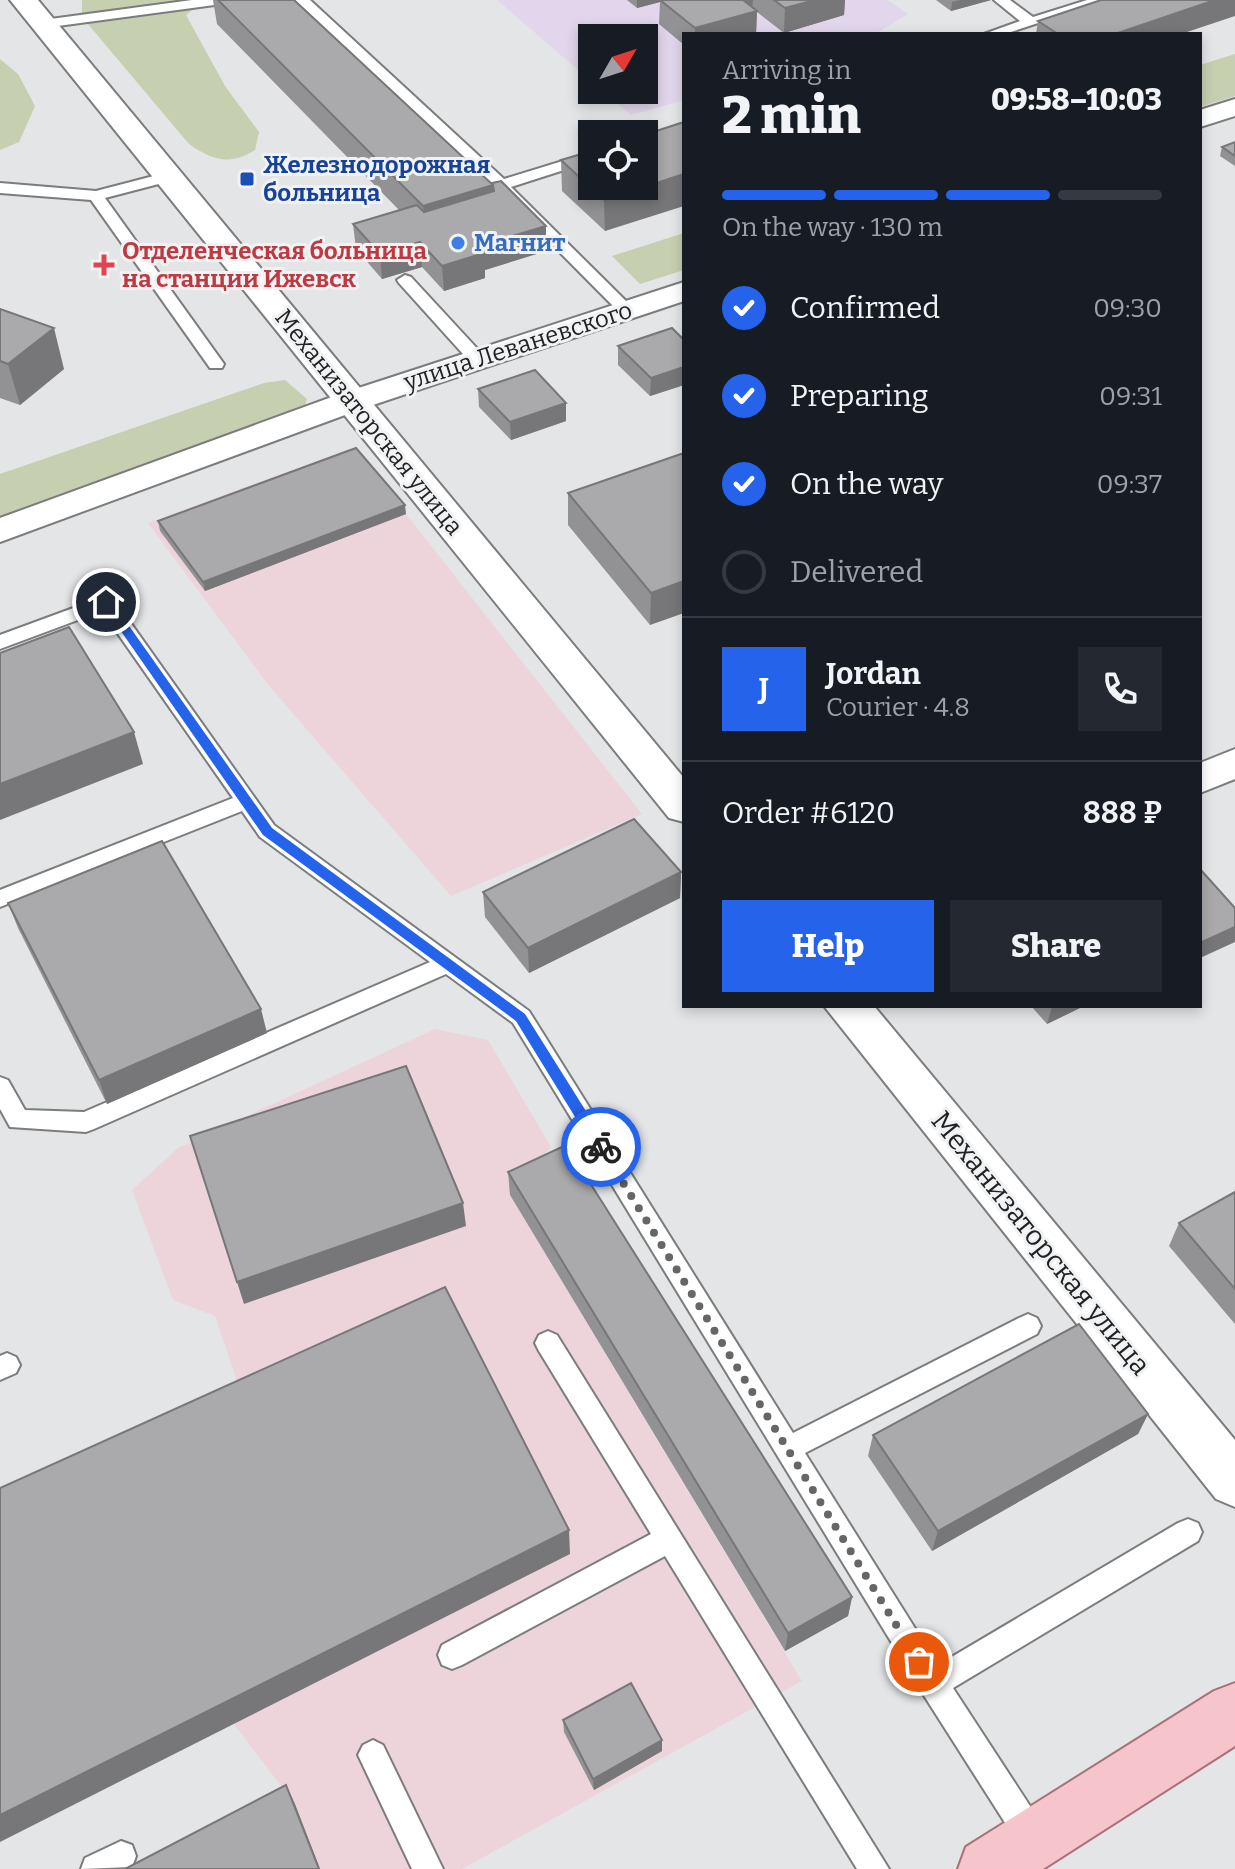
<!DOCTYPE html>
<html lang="en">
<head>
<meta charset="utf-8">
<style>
  :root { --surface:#171b24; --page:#242831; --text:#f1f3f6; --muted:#9ea1a6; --line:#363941; --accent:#2563eb }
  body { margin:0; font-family:Bitter,serif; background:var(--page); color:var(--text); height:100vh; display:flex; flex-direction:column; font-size:30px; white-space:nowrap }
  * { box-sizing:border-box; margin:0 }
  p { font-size:26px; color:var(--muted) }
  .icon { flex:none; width:44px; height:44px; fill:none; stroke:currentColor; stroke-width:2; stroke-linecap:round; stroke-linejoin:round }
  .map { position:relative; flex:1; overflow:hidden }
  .side { position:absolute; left:682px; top:32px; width:520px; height:976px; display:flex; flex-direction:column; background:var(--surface); border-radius:0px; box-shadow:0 4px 12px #0003 }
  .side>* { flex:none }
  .needle { width:52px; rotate:51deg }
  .fabs { position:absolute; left:578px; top:24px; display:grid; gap:16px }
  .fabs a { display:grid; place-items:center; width:80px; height:80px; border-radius:0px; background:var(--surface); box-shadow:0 4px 12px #0003; font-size:40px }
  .pin { position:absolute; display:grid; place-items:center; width:68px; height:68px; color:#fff; margin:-34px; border:4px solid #fff; border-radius:50%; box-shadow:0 2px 8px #0007 }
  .courier { position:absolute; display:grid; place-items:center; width:80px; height:80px; margin:-40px; border:6px solid #2563eb; border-radius:50%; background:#fff; color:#222; box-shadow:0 2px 10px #0007 }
  .overview em { font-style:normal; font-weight:800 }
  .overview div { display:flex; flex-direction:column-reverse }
  .overview { display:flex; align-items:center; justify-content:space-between; height:136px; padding:0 40px }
  h1 { font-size:52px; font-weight:800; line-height:60px }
  .bar { display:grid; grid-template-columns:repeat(4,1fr); gap:12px 8px; align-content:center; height:96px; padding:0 40px }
  .bar i { height:10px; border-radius:6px; background:var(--line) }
  .bar .on { background:var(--accent) }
  .bar p { grid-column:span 4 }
  .line { display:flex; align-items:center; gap:20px; padding:0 40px; border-top:2px solid var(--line) }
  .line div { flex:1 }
  .round { display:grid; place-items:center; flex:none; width:84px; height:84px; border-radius:0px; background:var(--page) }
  ol { padding:0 40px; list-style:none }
  li { display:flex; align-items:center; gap:24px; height:88px }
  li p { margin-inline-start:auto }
  li .icon { padding:8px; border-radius:50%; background:var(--accent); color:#fff; stroke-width:4 }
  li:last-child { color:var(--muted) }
  li i { width:44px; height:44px; border:4px solid var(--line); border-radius:50% }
  .button { display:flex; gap:16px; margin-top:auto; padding:16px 40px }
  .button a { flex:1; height:92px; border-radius:0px; background:var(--accent); color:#fff; font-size:32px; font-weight:800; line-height:92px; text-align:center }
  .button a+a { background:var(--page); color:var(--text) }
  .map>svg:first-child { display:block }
  .commercial { fill:#edd4da }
  .education { fill:#e1d6eb }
  .green { fill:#c7cfb1 }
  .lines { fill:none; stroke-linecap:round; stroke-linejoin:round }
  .service-casing { stroke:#7a7c7d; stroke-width:4 }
  .minor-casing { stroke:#7a7c7d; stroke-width:4 }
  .tertiary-casing { stroke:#7a7c7d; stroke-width:4 }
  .primary-casing { stroke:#a87179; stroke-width:4 }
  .service { fill:#fff; fill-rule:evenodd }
  .minor { fill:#fff; fill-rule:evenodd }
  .tertiary { fill:#fff; fill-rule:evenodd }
  .primary { fill:#f6c4cb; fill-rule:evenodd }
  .wall { fill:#929193 }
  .shaded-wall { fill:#777678 }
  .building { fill:#aaa9ab; stroke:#777678; stroke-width:2 }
  .route { fill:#2563eb }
  .done { stroke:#656667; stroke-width:8; stroke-dasharray:0 14.4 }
  .transit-dot { fill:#1a4fb4; stroke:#f1f2f4; stroke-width:3 }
  .shop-dot { fill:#3f7fe0; stroke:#f1f2f4; stroke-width:3 }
  .health-dot { fill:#e0444e; stroke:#f1f2f4; stroke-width:3 }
  .labels { text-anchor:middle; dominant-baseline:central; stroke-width:6; stroke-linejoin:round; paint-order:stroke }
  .far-transit-label { font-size:24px; font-weight:bold; fill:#164399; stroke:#f1f2f4; text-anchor:start }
  .far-shop-label { font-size:24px; font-weight:bold; fill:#366cbe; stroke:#f1f2f4; text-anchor:start }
  .far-health-label { font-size:24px; font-weight:bold; fill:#be3a42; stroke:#f1f2f4; text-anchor:start }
  .far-street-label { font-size:24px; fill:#212222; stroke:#f1f2f4 }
  .street-label { font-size:28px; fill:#212222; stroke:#f1f2f4 }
</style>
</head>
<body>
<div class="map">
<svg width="1235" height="1869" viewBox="0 0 1235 1869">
  <rect width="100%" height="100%" fill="#e3e5e7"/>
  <g class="commercial">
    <path d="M349 449 406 514 642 814 451 896 270 687 148 523Z"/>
    <path d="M435 1029 488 1040 551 1147 510 1195 802 1681 462 1869H320L295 1804 233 1723 246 1407 215 1316 173 1300 132 1190 178 1148Z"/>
  </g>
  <path class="education" d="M497 0H887L908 14 875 34H684V100L631 115 602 90H644V38H592V82Z"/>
  <g class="green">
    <path d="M82 0H205L186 15 225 86 259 132 255 150C230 166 212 160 189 144L82 17Z"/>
    <path d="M1235 54V96L1200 107V65Z"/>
    <path d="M0 59 18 74 35 106 19 142 0 150Z"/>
    <path d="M684 233V270L640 284 612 256Z"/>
    <path d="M285 380 307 399 303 412 0 518V474L264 383Z"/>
  </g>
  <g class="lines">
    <defs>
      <g id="service">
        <path d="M192 0H229L222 4 43 28 36 24 43 20Z"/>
        <path d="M295 0H310L504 179 592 152V161L511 187 632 307V313H620L496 188Z"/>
        <path d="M994 0H1010L1033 17 1087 0H1108L1005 34H984L1020 21Z"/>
        <path d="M169 172 177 177 174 180 105 198 224 364 222 368H210L91 200 0 193V183L96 191Z"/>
        <path d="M405 275 411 277 484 356V364H472L399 283 397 280Z"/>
        <path d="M106 596 113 598 274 825 529 1011 793 1433 1019 1318 1028 1314 1037 1318 1041 1326 1037 1334 805 1453 938 1665 1178 1523 1188 1519 1198 1523 1202 1532 1198 1541 953 1688 1045 1829 1049 1840 1045 1851 1034 1855 1023 1851 923 1694 513 1023 446 974 94 1129 86 1132 10 1127 0 1109V1077L8 1080 25 1110 84 1112 430 962 260 837 242 811 0 907V890L233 798 102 611 0 649V635Z"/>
        <path d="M548 1331 557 1335 889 1869H857L665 1556 462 1665 452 1669 442 1665 438 1655 442 1645 651 1534 539 1351 535 1343 539 1335Z"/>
        <path d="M7 1353 16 1357 20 1365 16 1373 0 1380V1356Z"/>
        <path d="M373 1740 383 1745 443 1869H412L358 1755 363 1745Z"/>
        <path d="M121 1841 132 1845 136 1856 132 1867 81 1869 85 1858Z"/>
      </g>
      <g id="minor">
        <path d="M1235 99V116L1200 127V110Z"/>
        <path d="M684 282V301L364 408 0 542V518L340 394Z"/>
        <path d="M1235 749V779L1200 793V763Z"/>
      </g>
      <g id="tertiary">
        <path d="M10 0H38L684 778V822L669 818Z"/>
        <path d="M824 1006H874L1235 1440V1507L1216 1499Z"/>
      </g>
      <path id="primary" d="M1235 1683V1746L1043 1869H958L966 1847 1214 1691Z"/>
    </defs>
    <use href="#service" class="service-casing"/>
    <use href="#minor" class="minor-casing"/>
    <use href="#tertiary" class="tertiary-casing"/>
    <use href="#primary" class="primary-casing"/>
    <use href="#service" class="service"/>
    <use href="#minor" class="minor"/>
    <use href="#tertiary" class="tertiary"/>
    <use href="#primary" class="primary"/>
  </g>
  <g class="wall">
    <path d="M213 0H294L546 251 485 270V278L444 291 422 267 382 279 356 249 353 224 399 210 217 24Z"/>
    <path d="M627 0H845L844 15 784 33 757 12 756 34H684V45L659 24 660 2 637 8Z"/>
    <path d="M936 0H991L951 11Z"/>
    <path d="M1038 21 1181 34H1036Z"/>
    <path d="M1235 142V166L1220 156 1222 147Z"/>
    <path d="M561 160 644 186 605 231 562 191Z"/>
    <path d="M0 309 64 369 20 405 0 398Z"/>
    <path d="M684 340V385L650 396 618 365V346Z"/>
    <path d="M478 389 566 403V421L511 440 479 407Z"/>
    <path d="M684 453 650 625 568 525V493Z"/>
    <path d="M406 514 205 591 160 531 158 521Z"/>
    <path d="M681 872 680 898 529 973 485 917 483 892Z"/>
    <path d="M8 903 267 1033 107 1104 18 928Z"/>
    <path d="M1031 1006H1084L1047 1024Z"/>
    <path d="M508 1172 852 1597 848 1616 785 1651 510 1195Z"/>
    <path d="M1235 1192V1324L1169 1246 1179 1223Z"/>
    <path d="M1148 1414 1138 1434 932 1551 868 1456 873 1435Z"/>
    <path d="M563 1720 662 1751 594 1790 564 1732Z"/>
  </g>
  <g class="shaded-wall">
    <path d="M637 0H667H660V2L637 8Z"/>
    <path d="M731 0H753L752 9Z"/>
    <path d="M815 0H845L844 15 784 33 785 8Z"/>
    <path d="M961 0H991L951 11 952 2Z"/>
    <path d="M1215 0H1235V16L1181 34H1115Z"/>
    <path d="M757 11 756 34H695V28Z"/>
    <path d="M684 174V206L605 231 604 200Z"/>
    <path d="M493 185 495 216 426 237 423 206Z"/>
    <path d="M546 226V251L485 270V278L444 291 442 266 478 246Z"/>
    <path d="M420 242 422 267 382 279 380 254Z"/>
    <path d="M54 328 64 369 20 405 8 364Z"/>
    <path d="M684 367V385L650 396 651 378Z"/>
    <path d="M566 403V421L511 440 510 422Z"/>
    <path d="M405 505 406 514 205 591 203 582Z"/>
    <path d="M684 581V613L650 625 651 593Z"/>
    <path d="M134 732 143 764 0 820V784Z"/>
    <path d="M681 872 680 898 529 973 528 948Z"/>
    <path d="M1235 927V942L1200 958V943Z"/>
    <path d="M1055 1006H1084L1047 1024 1052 1007Z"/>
    <path d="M261 1009 267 1033 107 1104 99 1080Z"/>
    <path d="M463 1203 466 1226 244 1304 237 1282Z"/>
    <path d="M1148 1414 1138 1434 932 1551 938 1531Z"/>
    <path d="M569 1530 570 1554 0 1842V1815Z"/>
    <path d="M852 1597 848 1616 785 1651 788 1633Z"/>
    <path d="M662 1740V1751L594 1790 593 1779Z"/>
    <path d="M286 1785 295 1804 320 1869H319Z"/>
  </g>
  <g class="building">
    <path d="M218 0H294L493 185 423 206Z"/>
    <path d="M660 0H743L757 11 695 28Z"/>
    <path d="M774 0H815L785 8Z"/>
    <path d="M1101 0H1215L1115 34H1058L1038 21Z"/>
    <path d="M684 122V174L604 200 561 160 592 151V186H644V135Z"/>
    <path d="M1235 142V156L1222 147Z"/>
    <path d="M501 181 546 226 478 246 484 253 442 266 420 242 380 254 353 224 417 205 424 212 494 191 493 185 492 183Z"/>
    <path d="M0 309 54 328 8 364 0 361Z"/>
    <path d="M672 328 684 340V367L651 378 618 346Z"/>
    <path d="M535 370 566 403 510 422 478 389Z"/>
    <path d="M356 448 405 505 203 582 158 521Z"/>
    <path d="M684 453V581L651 593 568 493Z"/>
    <path d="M69 627 134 732 0 784V653Z"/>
    <path d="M634 819 681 872 528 948 483 892Z"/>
    <path d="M162 841 261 1009 99 1080 8 903Z"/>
    <path d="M1200 869 1235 908V927L1200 943Z"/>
    <path d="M406 1066 463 1203 237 1282 190 1136Z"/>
    <path d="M566 1145 852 1597 788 1633 508 1172Z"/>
    <path d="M1235 1192V1289L1179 1223Z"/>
    <path d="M445 1287 569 1530 0 1815V1488Z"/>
    <path d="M1079 1324 1148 1414 938 1531 873 1435Z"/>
    <path d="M631 1683 662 1740 593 1779 563 1720Z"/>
    <path d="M286 1785 319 1869H125Z"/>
  </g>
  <path class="route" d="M102 599H110L272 828 525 1014 606 1143V1151H596L516 1021 263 835 102 604Z"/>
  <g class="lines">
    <path class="done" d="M601 1147 919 1662"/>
  </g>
  <rect class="transit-dot" x="239" y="171" width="16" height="16" rx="4"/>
  <circle class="shop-dot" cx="458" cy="243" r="8"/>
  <path class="health-dot" d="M100 253h8v8h8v8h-8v8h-8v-8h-8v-8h8z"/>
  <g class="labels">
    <g class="far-transit-label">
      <text x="263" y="165">Железнодорожная<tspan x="263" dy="28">больница</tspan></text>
    </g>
    <g class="far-shop-label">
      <text x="474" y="243">Магнит</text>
    </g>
    <g class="far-health-label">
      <text x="122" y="251">Отделенческая больница<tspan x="122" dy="28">на станции Ижевск</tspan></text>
    </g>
    <g class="far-street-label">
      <text transform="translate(518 346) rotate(-18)">улица Леваневского</text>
      <text transform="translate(369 422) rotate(51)">Механизаторская улица</text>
    </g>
    <g class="street-label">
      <text transform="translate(1041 1243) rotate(51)">Механизаторская улица</text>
    </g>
  </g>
</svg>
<div class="fabs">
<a><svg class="needle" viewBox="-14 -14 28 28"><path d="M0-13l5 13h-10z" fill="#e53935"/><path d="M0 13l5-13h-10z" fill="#9ea1a6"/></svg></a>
<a><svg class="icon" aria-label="locate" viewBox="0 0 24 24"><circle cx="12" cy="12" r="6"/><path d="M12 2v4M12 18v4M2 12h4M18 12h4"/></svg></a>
</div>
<div class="pin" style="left:919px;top:1662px;background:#ea580c"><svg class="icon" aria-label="bag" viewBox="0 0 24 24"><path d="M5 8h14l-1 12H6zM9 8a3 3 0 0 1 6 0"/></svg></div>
<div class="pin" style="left:106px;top:602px;background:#1f2937"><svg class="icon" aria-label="home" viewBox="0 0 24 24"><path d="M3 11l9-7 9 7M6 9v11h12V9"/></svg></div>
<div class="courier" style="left:601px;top:1147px"><svg class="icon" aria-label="bike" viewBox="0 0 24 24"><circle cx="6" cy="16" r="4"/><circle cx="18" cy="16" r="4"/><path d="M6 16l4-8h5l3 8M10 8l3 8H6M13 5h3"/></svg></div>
<section class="side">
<div class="overview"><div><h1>2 min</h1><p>Arriving in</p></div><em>09:58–10:03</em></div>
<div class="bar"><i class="on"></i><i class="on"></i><i class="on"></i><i></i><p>On the way · 130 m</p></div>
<ol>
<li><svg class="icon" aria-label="check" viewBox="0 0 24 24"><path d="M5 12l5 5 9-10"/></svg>Confirmed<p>09:30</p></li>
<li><svg class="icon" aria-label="check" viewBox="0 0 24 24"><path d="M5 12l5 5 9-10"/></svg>Preparing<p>09:31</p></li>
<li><svg class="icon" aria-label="check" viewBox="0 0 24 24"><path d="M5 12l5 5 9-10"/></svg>On the way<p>09:37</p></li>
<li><i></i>Delivered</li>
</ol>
<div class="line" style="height:144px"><b class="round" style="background:var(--accent);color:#fff">J</b><div><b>Jordan</b><p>Courier · 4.8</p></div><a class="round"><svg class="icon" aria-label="phone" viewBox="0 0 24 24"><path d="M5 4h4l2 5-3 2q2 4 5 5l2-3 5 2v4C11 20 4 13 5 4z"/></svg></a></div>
<div class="line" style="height:104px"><div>Order #6120</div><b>888 ₽</b></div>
<div class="button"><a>Help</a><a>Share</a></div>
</section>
</div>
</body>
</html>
